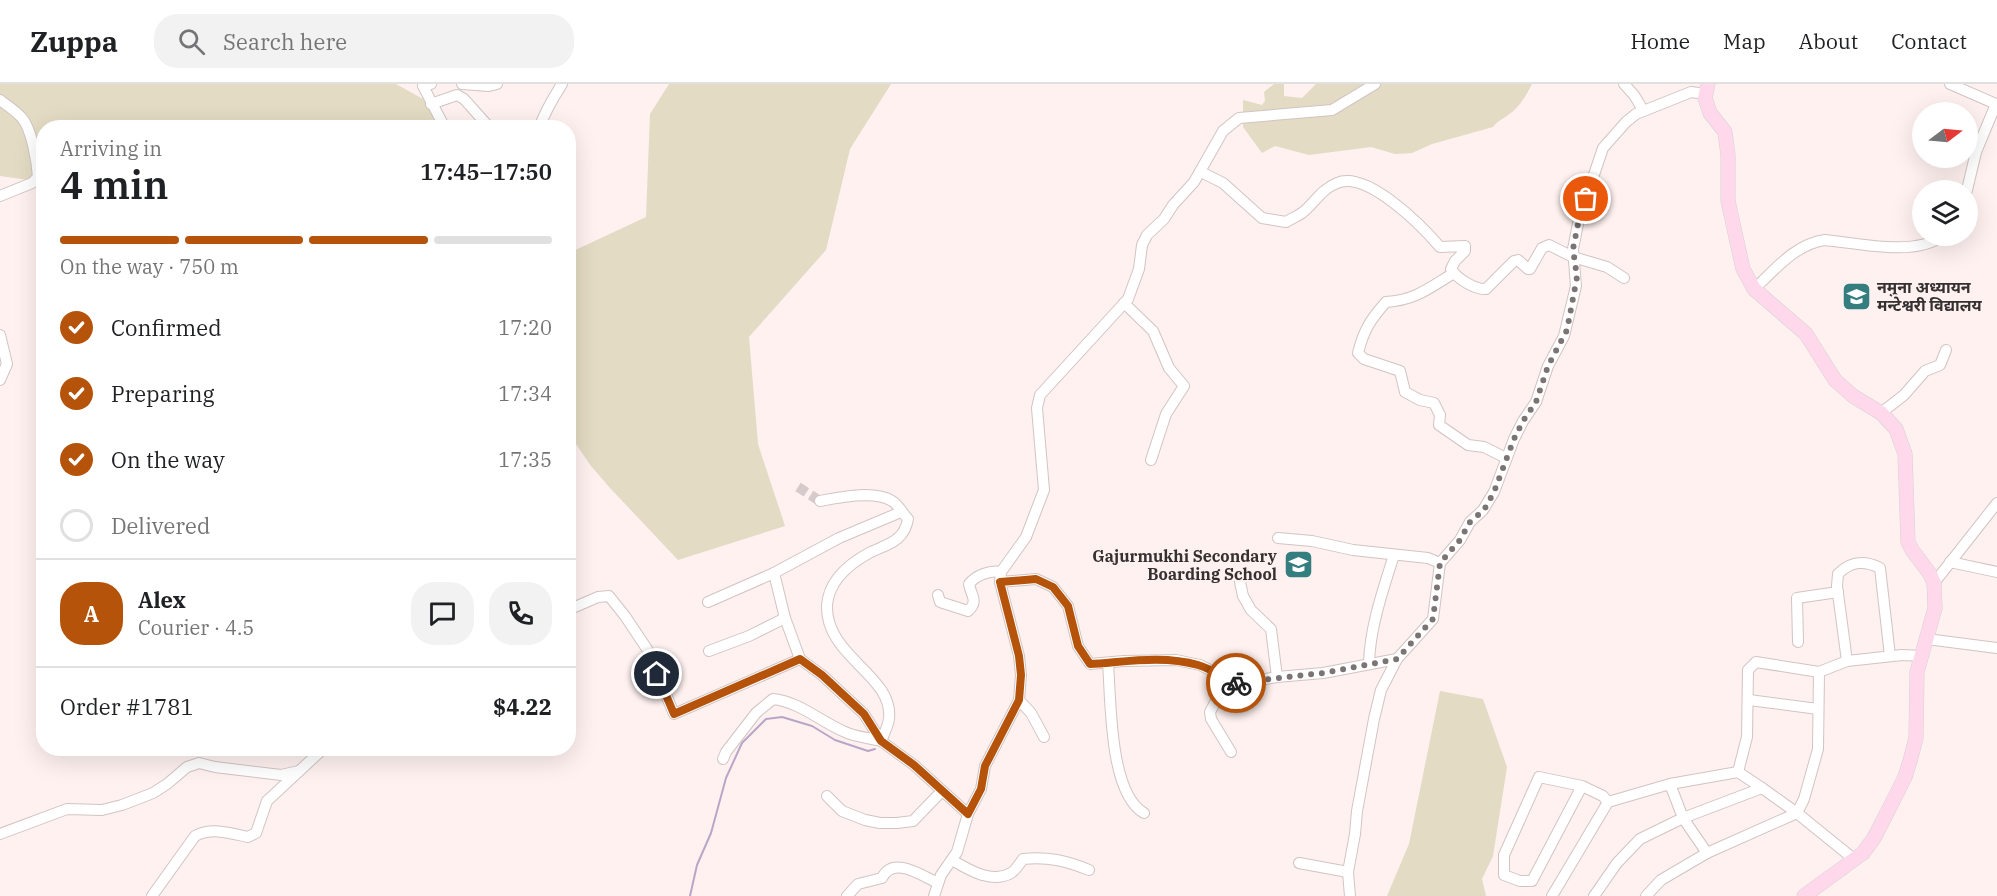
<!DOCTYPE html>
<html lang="en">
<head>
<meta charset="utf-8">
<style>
  :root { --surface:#fff; --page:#f2f2f2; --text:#202124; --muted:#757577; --line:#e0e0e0; --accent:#b45309 }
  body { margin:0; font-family:"IBM Plex Serif","Noto Sans Devanagari",serif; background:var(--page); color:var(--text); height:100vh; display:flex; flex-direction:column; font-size:22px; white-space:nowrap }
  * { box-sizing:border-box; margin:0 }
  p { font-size:20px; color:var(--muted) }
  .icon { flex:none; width:33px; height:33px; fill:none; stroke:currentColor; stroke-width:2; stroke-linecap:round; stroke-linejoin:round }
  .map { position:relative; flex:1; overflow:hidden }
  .panel { position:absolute; left:36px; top:36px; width:540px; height:636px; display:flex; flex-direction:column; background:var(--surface); border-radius:24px; box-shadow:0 6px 24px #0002 }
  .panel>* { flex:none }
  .needle { width:39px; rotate:74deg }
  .controls { position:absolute; left:1912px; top:18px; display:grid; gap:12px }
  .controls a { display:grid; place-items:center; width:66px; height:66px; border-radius:50%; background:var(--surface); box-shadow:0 6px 24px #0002; font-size:30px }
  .pin { position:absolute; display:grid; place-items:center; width:51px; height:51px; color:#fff; margin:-26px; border:3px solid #fff; border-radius:50%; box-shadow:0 2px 6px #0007 }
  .courier { position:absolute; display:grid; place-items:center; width:60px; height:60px; margin:-30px; border:4px solid #b45309; border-radius:50%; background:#fff; color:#222; box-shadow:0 2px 8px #0007 }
  .head em { font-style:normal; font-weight:600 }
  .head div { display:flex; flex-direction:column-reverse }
  .head { display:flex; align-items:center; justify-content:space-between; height:102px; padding:0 24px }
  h1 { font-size:39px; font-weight:600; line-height:45px }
  .bar { display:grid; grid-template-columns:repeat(4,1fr); gap:9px 6px; align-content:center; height:72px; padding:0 24px }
  .bar i { height:8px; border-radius:4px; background:var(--line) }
  .bar .selected { background:var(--accent) }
  .bar p { grid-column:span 4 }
  .line { display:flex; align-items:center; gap:15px; padding:0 24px; border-top:2px solid var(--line) }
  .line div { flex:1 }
  .round { display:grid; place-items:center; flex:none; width:63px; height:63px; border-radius:24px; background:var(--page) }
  ol { padding:0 24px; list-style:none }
  li { display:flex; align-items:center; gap:18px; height:66px }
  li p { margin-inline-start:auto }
  li .icon { padding:6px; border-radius:50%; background:var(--accent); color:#fff; stroke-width:4 }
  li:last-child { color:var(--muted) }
  li i { width:33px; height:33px; border:3px solid var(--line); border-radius:50% }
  header { display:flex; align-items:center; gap:36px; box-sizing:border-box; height:84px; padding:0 30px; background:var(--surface); border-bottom:2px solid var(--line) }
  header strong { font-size:28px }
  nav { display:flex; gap:33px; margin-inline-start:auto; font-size:21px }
  .search { width:420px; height:54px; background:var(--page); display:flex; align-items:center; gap:15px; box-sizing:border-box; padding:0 21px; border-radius:24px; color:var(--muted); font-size:22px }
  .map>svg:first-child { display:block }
  .green { fill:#e3dbc3 }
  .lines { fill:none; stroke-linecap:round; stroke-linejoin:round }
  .stream { stroke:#b9a6c6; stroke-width:2 }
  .minor-tunnel { stroke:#d6cbca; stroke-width:10; stroke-dasharray:10 5; stroke-linecap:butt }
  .minor-casing { stroke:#d1c4c3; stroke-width:12 }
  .major-casing { stroke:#d3d2d2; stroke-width:15 }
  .minor { stroke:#fff; stroke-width:10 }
  .major { stroke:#ffd8ec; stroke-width:14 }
  .done { stroke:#7c7474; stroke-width:6; stroke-dasharray:0 10.8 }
  .route { stroke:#b45309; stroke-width:8 }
  .labels { text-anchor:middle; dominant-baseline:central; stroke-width:4.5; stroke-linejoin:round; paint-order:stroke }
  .poi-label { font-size:16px; font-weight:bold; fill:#363131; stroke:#fef1f0; text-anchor:start }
</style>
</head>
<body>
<header>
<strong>Zuppa</strong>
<div class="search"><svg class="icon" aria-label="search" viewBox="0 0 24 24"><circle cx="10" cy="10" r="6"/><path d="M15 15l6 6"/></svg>Search here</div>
<nav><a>Home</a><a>Map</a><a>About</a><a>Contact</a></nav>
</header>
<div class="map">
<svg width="1997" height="812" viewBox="0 0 1997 812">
  <rect width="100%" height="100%" fill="#fef1f0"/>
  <g class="green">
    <path d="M0 0H396L423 15 442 43 44 44 43 92 28 96 0 92Z"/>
    <path d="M669 0H891L850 65 826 166 749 253 758 360 785 442 678 476 610 404 591 382 569 350V169L646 133 650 30Z"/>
    <path d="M1274 0H1284V12L1302 14 1316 0H1532C1526 12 1519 24 1508 31 1502 36 1498 36 1493 43L1432 60 1412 69 1395 70 1371 63 1309 71 1275 62 1262 69 1243 43V16L1262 21 1265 17 1264 8Z"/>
    <path d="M1440 607 1483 615 1507 683 1493 772 1482 795 1486 812H1387L1409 760Z"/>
  </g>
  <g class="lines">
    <path class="stream" d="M690 812 697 781 711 749 726 694 742 659 766 635 782 633 812 642 835 656 868 667 875 665"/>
    <path class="minor-tunnel" d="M798 403 820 417"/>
    <defs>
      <g id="minor">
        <path d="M431 0 423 2 445 44"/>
        <path d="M462 0 489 2 497 0"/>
        <path d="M1624 0 1634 11 1643 26"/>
        <path d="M1950 0 1996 20 1976 68 1967 106"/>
        <path d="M0 16C8 22 16 27 22 34 32 46 37 78 38 93L32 99 0 112"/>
        <path d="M431 20 457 11 464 15 490 44"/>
        <path d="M539 44C545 28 553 14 562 0"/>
        <path d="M1201 88 1223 99 1262 134 1286 138C1291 135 1297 132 1302 129 1315 119 1320 106 1337 99 1367 86 1422 142 1440 163L1465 162V167L1455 177 1451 185C1457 195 1476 206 1486 205L1514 177 1518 176 1528 185H1530L1542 164 1549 161 1573 173 1607 183 1624 194"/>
        <path d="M1454 189C1429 204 1416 216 1386 218 1371 235 1364 245 1358 269L1364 275 1400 287 1405 308 1420 316 1434 319 1440 331 1439 341 1468 361 1484 363 1506 374"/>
        <path d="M1754 205C1775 186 1795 160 1825 156 1857 159 1915 173 1942 152"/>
        <path d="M1124 219 1153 247 1169 284 1184 302 1166 330 1151 376"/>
        <path d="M0 251 7 280 0 296"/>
        <path d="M1881 329 1904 311 1925 287 1940 281 1946 266"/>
        <path d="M1278 454 1312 457 1353 466 1428 474 1440 479"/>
        <path d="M1950 478 1997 488"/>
        <path d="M1000 498 1036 495 1053 503 1068 522 1078 562 1090 580 1124 577 1176 576 1200 581 1238 600 1277 593 1323 589 1397 575"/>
        <path d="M1240 498 1243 512 1251 526 1271 545 1277 593"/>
        <path d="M1934 499 1997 419"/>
        <path d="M938 511 940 518 968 527C979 517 971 512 969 500 976 491 990 486 1001 488"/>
        <path d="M708 518 774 489"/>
        <path d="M568 526 598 513 609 512 625 532 647 565 674 630 800 575 822 591 864 630 881 657 914 681 968 730"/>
        <path d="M1927 555 1997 564"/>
        <path d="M1798 558 1797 514 1838 508"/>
        <path d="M709 567 749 552 785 534"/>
        <path d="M800 575 785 534 774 489 839 454 901 428"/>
        <path d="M1847 577 1837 502 1838 490C1851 477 1864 476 1880 484L1890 572"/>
        <path d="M1108 579C1111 616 1109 709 1144 729"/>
        <path d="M1369 579C1370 543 1383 506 1394 471"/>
        <path d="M1228 595 1210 628 1211 635 1231 668"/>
        <path d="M1019 616 1031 629 1044 653"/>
        <path d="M1749 616 1818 625"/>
        <path d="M723 675 726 668 756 629 773 615C800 618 821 638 845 648 856 653 870 654 881 657 884 650 888 642 889 635 894 591 825 573 827 521 829 496 849 480 869 469 887 460 904 458 908 435 902 429 899 421 892 417 875 406 839 413 820 417"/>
        <path d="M1738 688 1747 653 1748 586 1756 578 1819 588"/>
        <path d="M1582 702 1539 693 1504 771V791L1520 797H1532L1582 702 1603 712 1608 718"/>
        <path d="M1762 704 1797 729 1855 776"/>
        <path d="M827 712 842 727 865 736 880 739H897L913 737 942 707"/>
        <path d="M0 750 67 725 102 726 122 721 153 709 167 700 187 683 199 679 215 683 281 691 299 687"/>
        <path d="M1707 769 1797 729 1804 715 1818 665 1819 588 1847 577 1902 571 1922 572"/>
        <path d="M952 776C969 786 991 800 1011 789 1015 787 1020 779 1023 775 1047 772 1067 777 1089 786"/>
        <path d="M1299 779 1348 788"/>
        <path d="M152 812 195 752C212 743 230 749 248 753L256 749 267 717 324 664"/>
        <path d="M847 812 858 800 882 794C893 771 922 792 938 799"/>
        <path d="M934 812 941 791 957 768 968 730 981 705 985 682 1019 616 1021 591 1019 572 1000 498 1001 488 1026 453 1044 406 1037 324 1040 311 1128 215 1139 185 1142 161 1147 151 1164 135 1173 121 1194 98 1223 47 1239 34 1332 26 1375 0"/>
        <path d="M1350 812 1348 788 1355 750 1357 727 1374 635 1381 606 1397 575 1433 535 1440 479 1460 456 1470 438 1483 426 1494 408 1514 355 1523 337 1536 318 1548 282 1564 252 1576 202 1573 165 1579 135 1603 64 1626 38 1636 30 1691 8 1706 10"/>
        <path d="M1552 812 1608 718 1670 700 1683 734 1640 755 1617 779 1594 812"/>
        <path d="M1646 812 1661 796 1707 769 1683 734 1762 704 1738 688 1670 700"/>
      </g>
      <path id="major" d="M1708 0 1705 14 1710 29 1725 48 1728 71V117L1743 185 1754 205 1806 250 1835 296 1853 312 1881 329 1896 345 1905 370 1908 458 1912 466 1930 490 1934 499 1935 524 1917 588 1916 654 1910 677 1905 693 1891 721 1874 754 1863 769 1804 812"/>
    </defs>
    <use href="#minor" class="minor-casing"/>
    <use href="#major" class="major-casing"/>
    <use href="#minor" class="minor"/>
    <use href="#major" class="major"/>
  </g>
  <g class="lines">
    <path class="done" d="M1236 599 1323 589 1397 575 1433 535 1440 479 1460 456 1470 438 1484 426 1494 408 1514 355 1523 337 1536 318 1548 282 1567 246 1577 193 1573 165 1579 135 1586 115"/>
    <path class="route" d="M657 590 674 630 800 575 822 591 864 630 881 657 914 681 968 730 981 705 985 682 1019 616 1021 591 1019 572 1000 498 1036 495 1053 503 1068 522 1078 562 1090 580C1125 578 1163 571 1198 581 1211 585 1224 593 1236 599"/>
  </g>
  <defs>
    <symbol id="school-square" viewBox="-11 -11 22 22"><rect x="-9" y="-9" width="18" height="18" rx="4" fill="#357e7f" stroke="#fef1f0"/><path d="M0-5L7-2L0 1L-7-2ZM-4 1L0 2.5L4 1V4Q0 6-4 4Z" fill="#fff"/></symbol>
  </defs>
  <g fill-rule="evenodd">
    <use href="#school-square" x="1840" y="196" width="33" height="33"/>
    <use href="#school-square" x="1282" y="464" width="33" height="33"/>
  </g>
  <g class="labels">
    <g class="poi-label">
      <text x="1877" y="203">नमुना अध्यायन<tspan x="1877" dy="18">मन्टेश्वरी विद्यालय</tspan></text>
      <text x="1277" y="472" text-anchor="end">Gajurmukhi Secondary<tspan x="1277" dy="18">Boarding School</tspan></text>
    </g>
  </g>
</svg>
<div class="controls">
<a><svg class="needle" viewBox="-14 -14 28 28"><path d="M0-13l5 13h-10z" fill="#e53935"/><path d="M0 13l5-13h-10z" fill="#757577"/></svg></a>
<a><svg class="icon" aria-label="layers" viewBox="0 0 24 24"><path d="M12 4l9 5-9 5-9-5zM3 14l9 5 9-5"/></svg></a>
</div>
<div class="pin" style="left:1586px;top:115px;background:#ea580c"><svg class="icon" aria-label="bag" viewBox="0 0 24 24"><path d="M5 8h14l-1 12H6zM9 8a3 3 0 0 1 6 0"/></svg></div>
<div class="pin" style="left:657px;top:590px;background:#1f2937"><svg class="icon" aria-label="home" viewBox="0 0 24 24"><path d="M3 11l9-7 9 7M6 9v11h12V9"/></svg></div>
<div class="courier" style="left:1236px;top:599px"><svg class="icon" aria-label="bike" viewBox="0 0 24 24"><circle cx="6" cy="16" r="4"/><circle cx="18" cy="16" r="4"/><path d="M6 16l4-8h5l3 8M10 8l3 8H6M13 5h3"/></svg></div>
<section class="panel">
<div class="head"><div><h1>4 min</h1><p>Arriving in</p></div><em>17:45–17:50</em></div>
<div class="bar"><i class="selected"></i><i class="selected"></i><i class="selected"></i><i></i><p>On the way · 750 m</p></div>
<ol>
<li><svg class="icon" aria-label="check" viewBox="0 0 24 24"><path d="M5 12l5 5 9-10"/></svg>Confirmed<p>17:20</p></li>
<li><svg class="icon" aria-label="check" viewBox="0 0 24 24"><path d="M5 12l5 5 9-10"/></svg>Preparing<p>17:34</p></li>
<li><svg class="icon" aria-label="check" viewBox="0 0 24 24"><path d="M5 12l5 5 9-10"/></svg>On the way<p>17:35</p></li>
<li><i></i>Delivered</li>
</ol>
<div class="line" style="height:108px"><b class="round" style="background:var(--accent);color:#fff">A</b><div><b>Alex</b><p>Courier · 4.5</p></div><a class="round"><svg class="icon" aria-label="chat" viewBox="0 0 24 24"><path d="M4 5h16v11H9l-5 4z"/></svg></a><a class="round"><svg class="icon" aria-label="phone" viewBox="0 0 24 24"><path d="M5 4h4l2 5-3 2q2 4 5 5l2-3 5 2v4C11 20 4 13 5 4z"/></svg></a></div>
<div class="line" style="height:78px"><div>Order #1781</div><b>$4.22</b></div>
</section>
</div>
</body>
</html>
